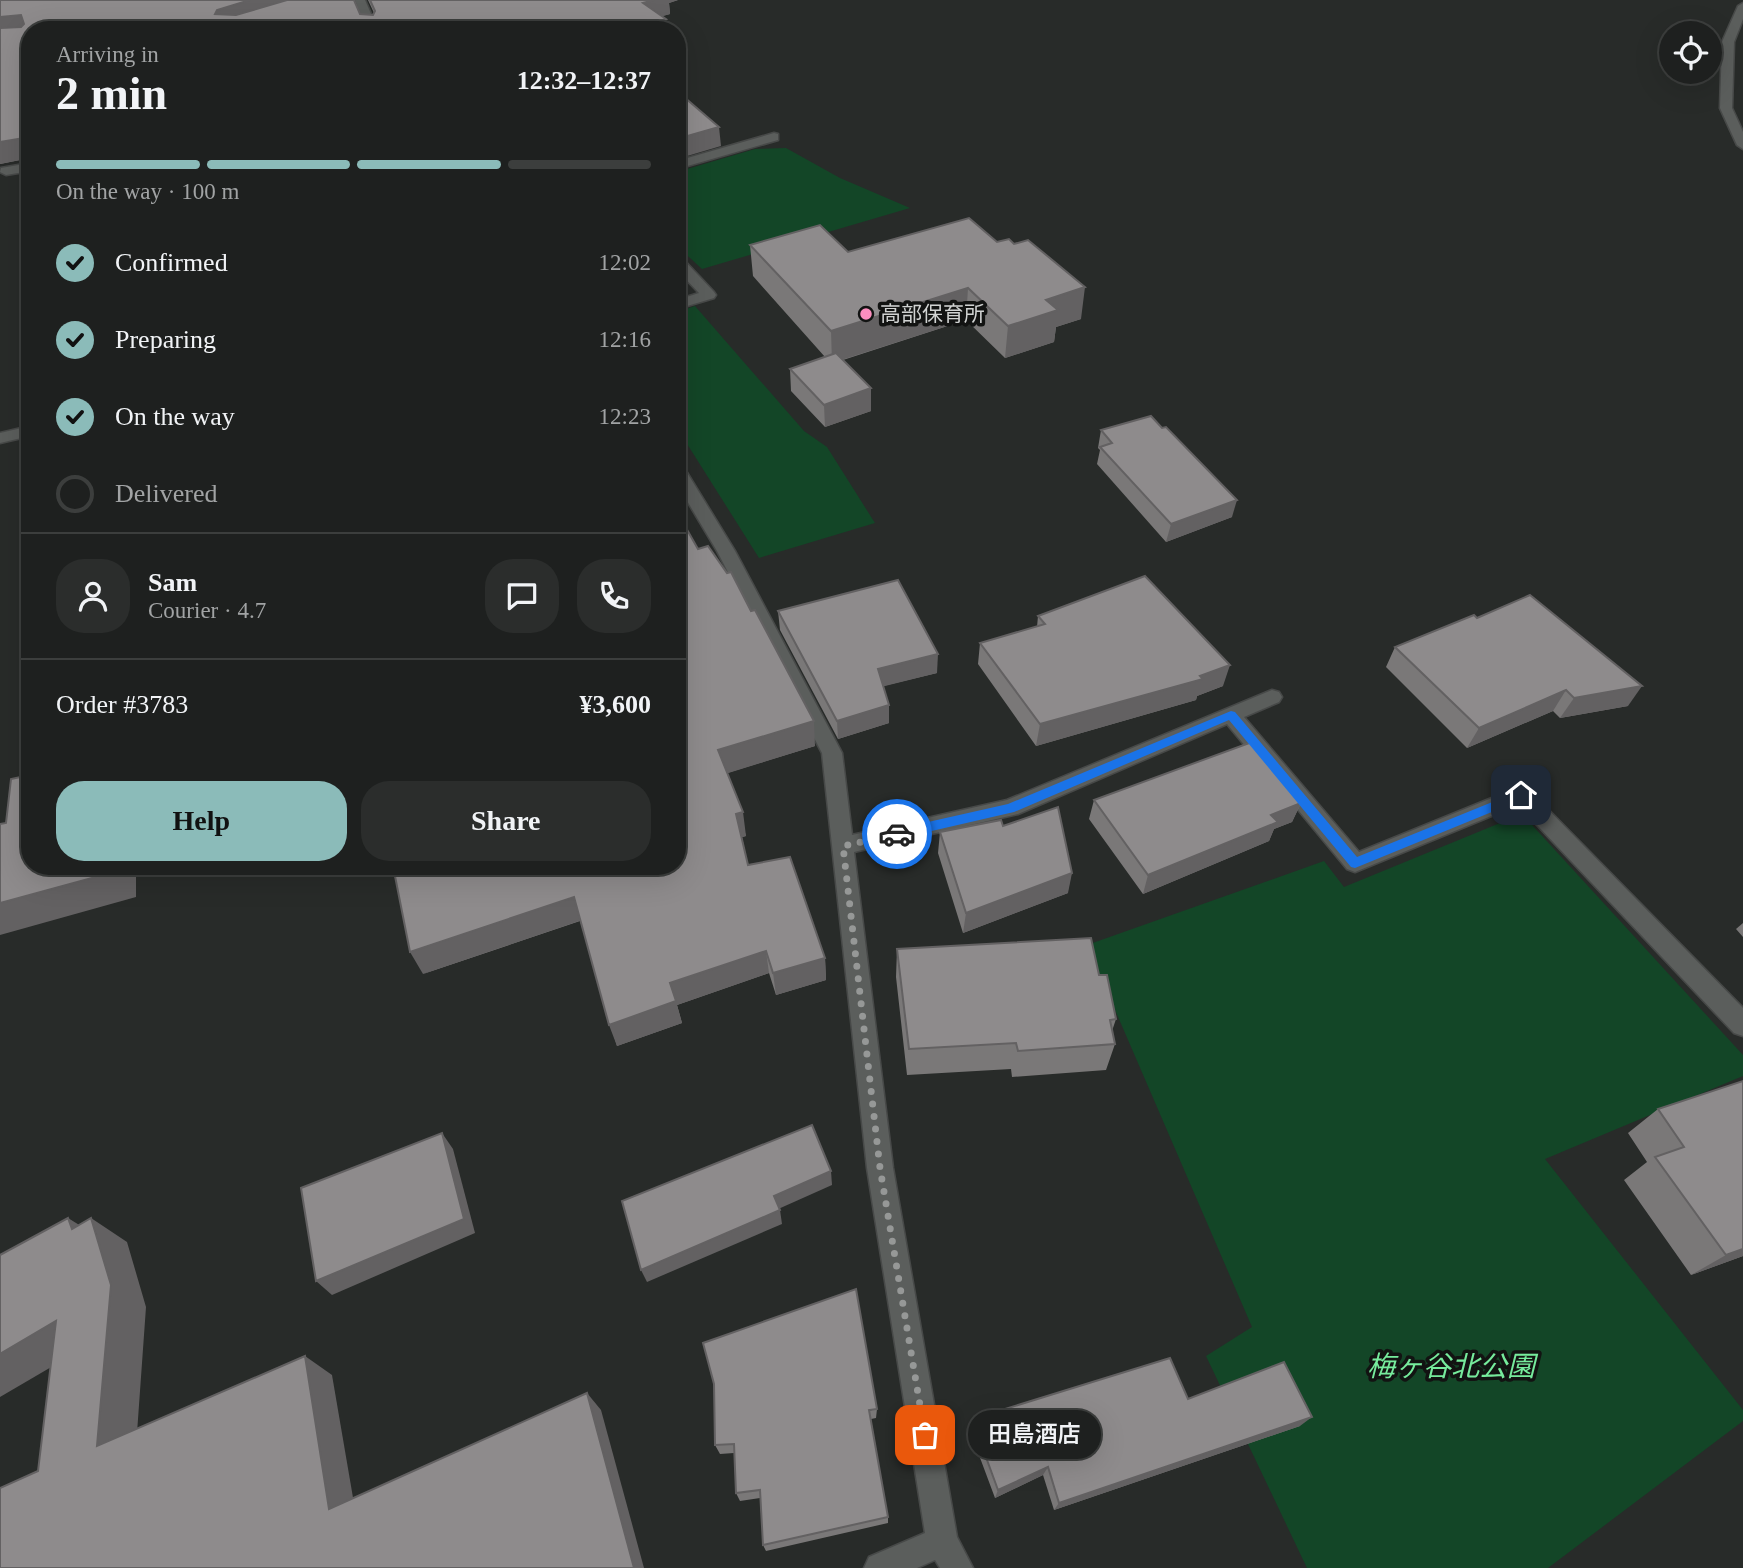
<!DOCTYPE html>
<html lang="en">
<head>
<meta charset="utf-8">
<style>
  :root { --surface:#1e201f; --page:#2b2d2c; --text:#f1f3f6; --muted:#a1a3a4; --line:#3c3e3d; --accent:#8bbbb9 }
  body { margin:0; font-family:"Times New Roman","Noto Sans JP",serif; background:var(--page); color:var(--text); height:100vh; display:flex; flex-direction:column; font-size:26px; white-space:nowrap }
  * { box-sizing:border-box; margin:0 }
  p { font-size:23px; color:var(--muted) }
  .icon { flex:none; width:38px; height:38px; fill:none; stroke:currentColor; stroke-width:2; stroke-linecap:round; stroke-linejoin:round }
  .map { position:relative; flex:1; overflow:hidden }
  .side { position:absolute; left:21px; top:21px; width:665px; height:854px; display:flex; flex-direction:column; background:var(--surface); border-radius:28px; box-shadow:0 7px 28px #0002,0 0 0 2px var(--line) }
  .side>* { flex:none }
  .fabs { position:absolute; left:1659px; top:21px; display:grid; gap:14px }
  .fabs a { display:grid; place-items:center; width:63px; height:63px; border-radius:50%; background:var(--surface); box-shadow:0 7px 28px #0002,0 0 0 2px var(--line); font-size:35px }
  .pin { position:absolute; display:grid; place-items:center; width:60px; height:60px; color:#fff; margin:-30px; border-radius:14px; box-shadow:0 4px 10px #0006 }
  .courier { position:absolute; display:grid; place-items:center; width:70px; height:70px; margin:-35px; border:5px solid #1a73e8; border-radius:50%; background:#fff; color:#222; box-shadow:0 2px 9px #0007 }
  .bubble { position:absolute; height:49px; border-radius:24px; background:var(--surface); box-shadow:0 7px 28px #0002,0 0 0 2px var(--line); font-size:23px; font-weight:600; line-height:49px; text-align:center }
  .overview em { font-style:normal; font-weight:600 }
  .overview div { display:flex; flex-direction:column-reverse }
  .overview { display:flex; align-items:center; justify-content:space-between; height:119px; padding:0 35px }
  h1 { font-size:46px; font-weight:600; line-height:52px }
  .bar { display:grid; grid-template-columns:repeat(4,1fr); gap:10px 7px; align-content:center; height:84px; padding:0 35px }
  .bar i { height:9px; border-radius:5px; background:var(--line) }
  .bar .current { background:var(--accent) }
  .bar p { grid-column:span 4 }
  .line { display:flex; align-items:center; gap:18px; padding:0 35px; border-top:2px solid var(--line) }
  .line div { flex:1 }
  .round { display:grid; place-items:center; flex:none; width:74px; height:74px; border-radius:28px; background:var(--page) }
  ol { padding:0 35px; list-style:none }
  li { display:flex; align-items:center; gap:21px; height:77px }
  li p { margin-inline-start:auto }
  li .icon { padding:7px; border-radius:50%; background:var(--accent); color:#111; stroke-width:4 }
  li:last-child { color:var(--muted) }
  li i { width:38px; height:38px; border:4px solid var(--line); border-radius:50% }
  .action { display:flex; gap:14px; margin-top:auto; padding:14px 35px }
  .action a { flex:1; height:80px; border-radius:28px; background:var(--accent); color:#111; font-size:28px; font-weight:600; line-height:80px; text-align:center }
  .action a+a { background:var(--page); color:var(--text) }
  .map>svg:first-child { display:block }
  .green { fill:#134627 }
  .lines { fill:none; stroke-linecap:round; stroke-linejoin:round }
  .minor-casing { stroke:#474948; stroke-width:3 }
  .minor { fill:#5b5e5c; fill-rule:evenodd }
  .wall { fill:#7a7878 }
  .shaded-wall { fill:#636162 }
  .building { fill:#8e8b8c; stroke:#636162; stroke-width:2 }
  .route { fill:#1a73e8 }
  .done { stroke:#969897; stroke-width:7; stroke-dasharray:0 12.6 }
  .poi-dot { fill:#fd8ebf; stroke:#121312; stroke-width:2.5 }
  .labels { text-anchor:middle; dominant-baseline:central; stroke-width:7; stroke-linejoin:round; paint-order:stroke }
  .far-poi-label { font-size:21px; fill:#d1d3d2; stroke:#121312; text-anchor:start }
  .near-park-label { font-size:28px; font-style:italic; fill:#76eb9c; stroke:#121312 }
</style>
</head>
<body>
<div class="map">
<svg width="1743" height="1568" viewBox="0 0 1743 1568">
  <rect width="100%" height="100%" fill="#282b29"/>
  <g class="green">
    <path d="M786 148 840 178 910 208 702 269 677 246V172L755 149Z"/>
    <path d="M695 306 804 431 827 447 875 523 759 558 677 428V312Z"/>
    <path d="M1522 814 1743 1055V1076L1545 1159 1743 1410V1421L1548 1568H1307L1206 1356 1252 1327 1087 945 1324 861 1344 887Z"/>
  </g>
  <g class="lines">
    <defs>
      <g id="minor">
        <path d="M355 0H365L378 30H367Z"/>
        <path d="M1743 3V19L1734 42 1732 108 1743 132V149L1737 145 1720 108 1722 42 1738 6Z"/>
        <path d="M774 133 778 134V140L677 169V161Z"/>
        <path d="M30 163V171L6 175 0 172 1 168Z"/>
        <path d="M677 257 682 258 714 292 716 295 714 298 677 309V300L699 293 677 270Z"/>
        <path d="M30 426V436L0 443V433Z"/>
        <path d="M677 465 683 466 735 551 842 753 852 835 1007 800 1272 690 1279 692 1282 697 1279 702 1244 717 1359 852 1514 789 1521 787 1528 789 1743 1008V1036L1734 1033 1518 805 1355 872 1347 869 1227 724 1018 814 854 852 893 1168 957 1537 973 1568H940L935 1560 917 1568H864L869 1557 925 1533 867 1168 822 753 717 551 677 484Z"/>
      </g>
    </defs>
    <use href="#minor" class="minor-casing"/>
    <use href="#minor" class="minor"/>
  </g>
  <g class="wall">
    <path d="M0 0H354L360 14 373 15 374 13 368 0H678L669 3 670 14 662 16 666 19 667 30H30V158L0 164Z"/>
    <path d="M750 245 848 252 1081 319 1056 327 1054 342 1005 358 966 320 843 360 871 411 825 427 791 391 790 369 825 357 753 276Z"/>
    <path d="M1101 430 1232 517 1166 542 1097 464 1100 450 1098 448Z"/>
    <path d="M698 549 815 746 727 773 746 836 742 837 748 865 825 958 826 980 776 995 769 973 677 1005 682 1023 617 1046 580 921 423 974 677 866Z"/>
    <path d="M778 611 937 673 883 686 889 723 838 739 780 630Z"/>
    <path d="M1038 616 1223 686 1197 696 1196 700 1036 746 978 664 980 643 1037 627Z"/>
    <path d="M1477 618 1628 706 1560 718 1553 711 1467 748 1386 667 1395 647Z"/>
    <path d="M1094 800 1301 803 1292 822 1274 829 1269 841 1143 894 1089 819Z"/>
    <path d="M1003 826 1068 893 963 933 938 853 940 832Z"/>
    <path d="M1743 923V937L1736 929Z"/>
    <path d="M897 949 1099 975 1116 1019 1112 1031 1115 1044 1106 1070 1012 1077 1011 1069 907 1075 896 977Z"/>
    <path d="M1743 1081V1256L1691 1275 1624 1180 1647 1162 1628 1133 1658 1109Z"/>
    <path d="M877 1409 876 1418 871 1419 888 1517V1523L766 1551 763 1545 760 1498 740 1501 736 1493 734 1453 720 1454 715 1445Z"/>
    <path d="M989 1414 1300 1426 1054 1510 1043 1475 995 1498 976 1447 979 1438 989 1433 986 1423Z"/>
  </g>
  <g class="shaded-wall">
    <path d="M250 0H318L223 30 215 14 217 10Z"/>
    <path d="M654 0H678L669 3 670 14 646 21 643 3Z"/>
    <path d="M21 15 30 33 0 36V17Z"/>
    <path d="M666 19 667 30H628Z"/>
    <path d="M719 127 721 146 677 159V139Z"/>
    <path d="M30 137V158L0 164V142Z"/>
    <path d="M1085 287 1081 319 1056 327 1054 342 1005 358 1008 326 1046 300Z"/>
    <path d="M968 288 966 320 832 363 831 331Z"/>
    <path d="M871 388V411L825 427 824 405Z"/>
    <path d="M1237 500 1232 517 1166 542 1171 524Z"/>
    <path d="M938 654 937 673 877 688 878 669Z"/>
    <path d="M1230 665 1223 686 1197 696 1196 700 1036 746 1040 724 1200 676Z"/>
    <path d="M1642 686 1628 706 1560 718 1574 698Z"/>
    <path d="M1566 690 1553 711 1467 748 1479 728Z"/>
    <path d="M889 705V723L838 739 837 721Z"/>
    <path d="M814 721 815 746 722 775 718 750Z"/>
    <path d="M1301 803 1292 822 1274 829 1269 841 1143 894 1148 875 1271 815Z"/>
    <path d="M743 812 746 836 739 838 736 814Z"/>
    <path d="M114 866H136V897L0 935V903Z"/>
    <path d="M1072 873 1068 893 963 933 966 913Z"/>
    <path d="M574 897 582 920 423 974 410 952Z"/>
    <path d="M766 951 769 973 677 1005 682 1023 617 1046 609 1025 670 983Z"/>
    <path d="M825 958 826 980 776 995 773 973Z"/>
    <path d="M442 1133 453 1149 475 1233 332 1295 316 1281Z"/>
    <path d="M831 1171 832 1185 776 1210 774 1196Z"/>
    <path d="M780 1210 782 1224 647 1282 641 1270Z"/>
    <path d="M68 1218 97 1236 91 1218 127 1242 146 1307 135 1461 97 1446 72 1229Z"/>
    <path d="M1743 1249V1256L1691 1275 1726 1255Z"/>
    <path d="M56 1321 94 1342 0 1397V1354Z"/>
    <path d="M305 1356 332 1375 357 1521 329 1509Z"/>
    <path d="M587 1393 601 1410 644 1568H634Z"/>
    <path d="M1312 1417 1300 1426 1054 1510 1059 1503Z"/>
    <path d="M1048 1467 1043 1475 995 1498 998 1490Z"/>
  </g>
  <g class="building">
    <path d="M0 0H250L217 10 215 14 236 15 287 0H354L360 14 373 15 375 11 370 0H654L643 3 666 19 628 30H30V137L0 142V28L21 27 24 24 21 15 0 17Z"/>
    <path d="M677 91 719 127 677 139Z"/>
    <path d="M969 218 997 242 1009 239 1014 244 1028 240 1085 287 1046 300 1058 310 1008 326 968 288 831 331 750 245 820 225 848 252Z"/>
    <path d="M836 353 871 388 824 405 790 369Z"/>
    <path d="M1151 416 1162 428 1166 427 1237 500 1171 524 1100 447 1112 443 1101 430Z"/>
    <path d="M677 512 698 549 708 546 727 573 731 572 751 611 755 610 814 721 718 750 743 812 736 814 748 865 790 857 825 958 773 973 766 951 670 983 676 1001 609 1025 574 897 410 952 393 866H677Z"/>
    <path d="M1145 576 1230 665 1200 676 1203 679 1040 724 980 643 1045 624 1038 616Z"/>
    <path d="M898 580 938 654 878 669 889 705 837 721 778 611Z"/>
    <path d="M1530 595 1642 686 1574 698 1566 690 1479 728 1395 647 1474 615 1477 618Z"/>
    <path d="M1252 742 1301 803 1271 815 1278 822 1148 875 1094 800Z"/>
    <path d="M30 775V866H114V872L0 903V824L6 823 11 779Z"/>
    <path d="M1058 807 1072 873 966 913 940 832 1001 820 1003 826Z"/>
    <path d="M1091 938 1099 975H1107L1116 1019 1110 1020 1115 1044 1018 1051 1016 1043 909 1049 897 949Z"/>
    <path d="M1743 1081V1249L1726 1255 1655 1157 1684 1147 1658 1109Z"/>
    <path d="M812 1125 831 1171 774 1196 780 1210 641 1270 622 1201Z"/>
    <path d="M442 1133 464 1219 316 1281 301 1188Z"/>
    <path d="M68 1218 72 1229 91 1218 111 1285 97 1446 305 1356 329 1509 587 1393 634 1568H0V1488L38 1471 56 1321 0 1354V1255Z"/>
    <path d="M856 1289 877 1409 869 1410 888 1517 763 1545 760 1490 736 1493 734 1444 715 1445 714 1384 703 1343Z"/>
    <path d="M1170 1358 1188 1399 1284 1362 1312 1417 1059 1503 1048 1467 998 1490 979 1438 994 1431 989 1414Z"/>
  </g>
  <path class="route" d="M1231 711 1235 712 1357 857 1517 792 1521 791 1527 795 1526 798 1355 868 1351 867 1229 720 1014 812 897 839 891 834 897 829 1008 804Z"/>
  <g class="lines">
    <path class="done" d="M897 834 843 846 880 1168 925 1435"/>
  </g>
  <circle class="poi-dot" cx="866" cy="314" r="7"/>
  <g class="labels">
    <g class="far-poi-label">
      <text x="880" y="314">高部保育所</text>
    </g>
    <g class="near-park-label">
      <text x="1451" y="1366">梅ヶ谷北公園</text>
    </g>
  </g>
</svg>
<div class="fabs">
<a><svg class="icon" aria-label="locate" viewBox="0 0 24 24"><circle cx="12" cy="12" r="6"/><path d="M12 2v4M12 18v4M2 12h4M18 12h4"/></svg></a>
</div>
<div class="pin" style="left:925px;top:1435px;background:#ea580c"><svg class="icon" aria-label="bag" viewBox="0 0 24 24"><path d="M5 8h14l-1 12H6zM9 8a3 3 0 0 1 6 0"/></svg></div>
<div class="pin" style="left:1521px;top:795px;background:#1f2937"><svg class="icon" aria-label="home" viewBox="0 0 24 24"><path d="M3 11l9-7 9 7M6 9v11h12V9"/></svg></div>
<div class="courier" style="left:897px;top:834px"><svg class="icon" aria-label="car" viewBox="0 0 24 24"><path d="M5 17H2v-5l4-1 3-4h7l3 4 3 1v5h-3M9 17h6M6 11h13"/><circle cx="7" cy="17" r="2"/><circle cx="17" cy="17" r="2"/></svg></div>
<div class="bubble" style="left:968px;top:1410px;width:133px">田島酒店</div>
<section class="side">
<div class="overview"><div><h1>2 min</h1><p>Arriving in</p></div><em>12:32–12:37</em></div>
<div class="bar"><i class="current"></i><i class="current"></i><i class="current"></i><i></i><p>On the way · 100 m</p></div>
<ol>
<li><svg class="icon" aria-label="check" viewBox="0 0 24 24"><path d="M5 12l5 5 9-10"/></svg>Confirmed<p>12:02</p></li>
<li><svg class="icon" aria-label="check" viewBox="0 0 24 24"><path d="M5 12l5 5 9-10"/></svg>Preparing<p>12:16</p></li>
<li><svg class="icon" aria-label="check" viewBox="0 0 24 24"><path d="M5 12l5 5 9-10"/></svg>On the way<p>12:23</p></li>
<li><i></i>Delivered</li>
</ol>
<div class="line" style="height:126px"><a class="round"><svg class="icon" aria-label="person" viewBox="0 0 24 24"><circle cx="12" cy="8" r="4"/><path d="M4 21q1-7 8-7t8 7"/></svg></a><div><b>Sam</b><p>Courier · 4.7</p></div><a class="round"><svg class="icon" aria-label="chat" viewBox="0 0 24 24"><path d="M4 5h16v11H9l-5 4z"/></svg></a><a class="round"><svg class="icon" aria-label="phone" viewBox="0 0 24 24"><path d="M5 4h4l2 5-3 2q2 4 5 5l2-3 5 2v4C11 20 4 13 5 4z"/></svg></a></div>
<div class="line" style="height:91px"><div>Order #3783</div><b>¥3,600</b></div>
<div class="action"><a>Help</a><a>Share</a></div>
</section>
</div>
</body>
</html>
